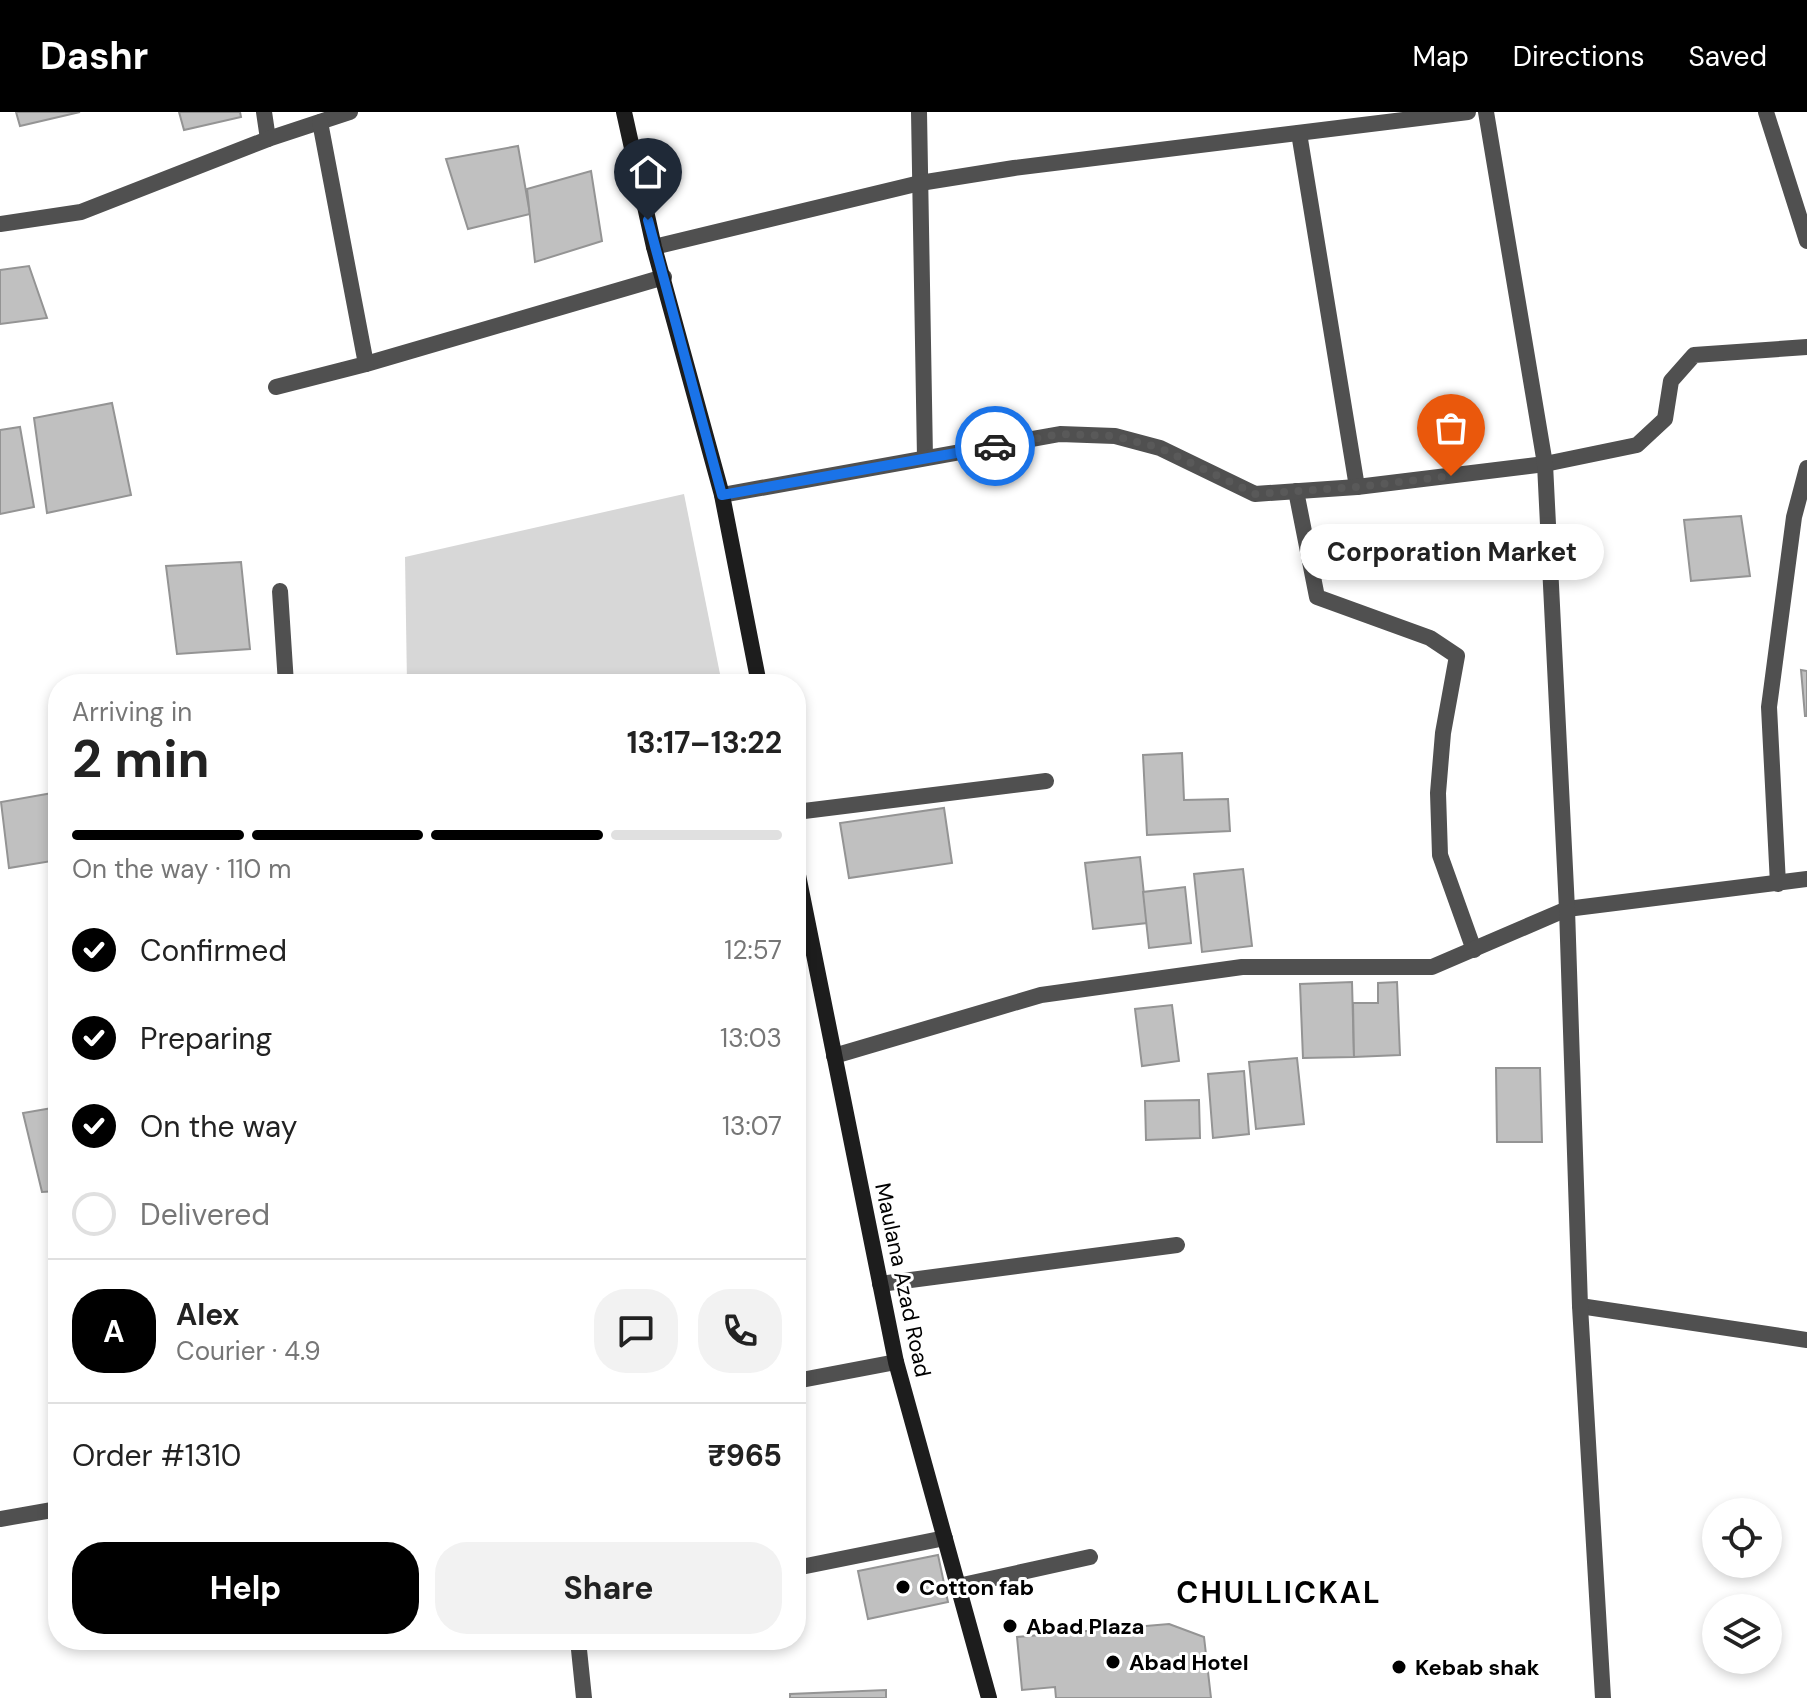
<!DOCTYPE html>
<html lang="en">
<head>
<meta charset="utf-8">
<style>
  :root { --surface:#fff; --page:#f2f2f2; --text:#222; --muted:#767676; --line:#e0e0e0; --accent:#000 }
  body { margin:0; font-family:"DM Sans",sans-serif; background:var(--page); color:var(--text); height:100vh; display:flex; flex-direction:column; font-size:30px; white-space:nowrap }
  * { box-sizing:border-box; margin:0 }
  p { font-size:26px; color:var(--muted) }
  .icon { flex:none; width:44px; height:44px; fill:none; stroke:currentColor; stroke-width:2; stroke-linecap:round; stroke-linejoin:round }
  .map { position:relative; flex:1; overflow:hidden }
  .sheet { position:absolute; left:48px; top:562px; width:758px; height:976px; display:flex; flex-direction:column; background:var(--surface); border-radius:32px; box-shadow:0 4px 12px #0003 }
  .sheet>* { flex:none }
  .fabs { position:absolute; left:1702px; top:1386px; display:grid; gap:16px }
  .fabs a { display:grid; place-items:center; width:80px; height:80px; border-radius:50%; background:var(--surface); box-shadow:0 4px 12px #0003; font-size:40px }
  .pin { position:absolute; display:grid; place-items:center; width:68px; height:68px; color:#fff; margin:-82px -34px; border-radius:50% 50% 50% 0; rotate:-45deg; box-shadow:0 0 8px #0007 }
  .pin .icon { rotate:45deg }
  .courier { position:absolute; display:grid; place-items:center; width:80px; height:80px; margin:-40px; border:6px solid #1a73e8; border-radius:50%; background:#fff; color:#222; box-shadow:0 2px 10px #0007 }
  .bubble { position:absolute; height:56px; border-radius:28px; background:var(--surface); box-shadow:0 4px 12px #0003; font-size:26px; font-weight:700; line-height:56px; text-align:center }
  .headline em { font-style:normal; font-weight:700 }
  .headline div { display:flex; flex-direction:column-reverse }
  .headline { display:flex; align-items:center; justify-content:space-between; height:136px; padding:0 24px }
  h1 { font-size:52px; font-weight:700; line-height:60px }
  .bar { display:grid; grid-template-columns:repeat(4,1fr); gap:12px 8px; align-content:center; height:96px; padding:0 24px }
  .bar i { height:10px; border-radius:6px; background:var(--line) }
  .bar .on { background:var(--accent) }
  .bar p { grid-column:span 4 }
  .line { display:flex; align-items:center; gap:20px; padding:0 24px; border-top:2px solid var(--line) }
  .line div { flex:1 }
  .round { display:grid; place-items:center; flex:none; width:84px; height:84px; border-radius:32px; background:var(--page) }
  ol { padding:0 24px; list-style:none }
  li { display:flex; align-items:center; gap:24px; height:88px }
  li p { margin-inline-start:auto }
  li .icon { padding:8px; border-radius:50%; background:var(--accent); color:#fff; stroke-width:4 }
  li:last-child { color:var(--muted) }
  li i { width:44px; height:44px; border:4px solid var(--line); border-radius:50% }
  .action { display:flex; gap:16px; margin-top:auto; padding:16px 24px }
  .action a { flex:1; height:92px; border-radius:32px; background:var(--accent); color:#fff; font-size:32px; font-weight:700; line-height:92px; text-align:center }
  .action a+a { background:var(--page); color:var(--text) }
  header { display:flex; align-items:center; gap:48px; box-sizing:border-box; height:112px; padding:0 40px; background:var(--accent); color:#fff }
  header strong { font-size:38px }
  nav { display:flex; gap:44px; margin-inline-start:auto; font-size:28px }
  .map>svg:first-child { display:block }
  .green { fill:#d7d7d7 }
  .building { fill:#c0c0c0; stroke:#949494; stroke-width:2 }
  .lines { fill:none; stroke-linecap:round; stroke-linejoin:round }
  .minor { stroke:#505050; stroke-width:16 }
  .tertiary { stroke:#505050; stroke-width:16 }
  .secondary { stroke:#1d1d1d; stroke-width:16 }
  .done { stroke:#595959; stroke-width:8; stroke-dasharray:0 14.4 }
  .route { stroke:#1a73e8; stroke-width:10 }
  .poi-dot { fill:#000; stroke:#fff; stroke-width:3 }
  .labels { text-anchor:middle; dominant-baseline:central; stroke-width:6; stroke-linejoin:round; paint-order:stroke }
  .street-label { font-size:22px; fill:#000; stroke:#fff }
  .poi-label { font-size:22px; font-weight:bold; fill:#000; stroke:#fff; text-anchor:start }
  .district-label { font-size:30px; font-weight:bold; letter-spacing:2px; fill:#000; stroke:#fff }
</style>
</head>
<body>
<header>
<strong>Dashr</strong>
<nav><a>Map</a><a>Directions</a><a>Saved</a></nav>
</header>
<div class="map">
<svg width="1807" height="1586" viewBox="0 0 1807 1586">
  <rect width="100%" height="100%" fill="#fff"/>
  <path class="green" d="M684 382 722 572H407L405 445Z"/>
  <g class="building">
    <path d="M16 0H80L20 14Z"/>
    <path d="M179 0H240L241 5 184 18Z"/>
    <path d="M518 34 530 102 468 117 446 47Z"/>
    <path d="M591 59 602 129 535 150 527 77Z"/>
    <path d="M29 154 47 206 0 212V158Z"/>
    <path d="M112 291 131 383 47 401 34 306Z"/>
    <path d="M20 315 34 395 0 402V318Z"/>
    <path d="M1741 404 1750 464 1691 469 1684 408Z"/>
    <path d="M241 450 250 537 177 542 166 454Z"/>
    <path d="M1801 558 1807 559V604H1805Z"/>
    <path d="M1182 641 1184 688 1228 687 1230 719 1147 723 1143 643Z"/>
    <path d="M58 680V748L9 756 1 690Z"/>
    <path d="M944 696 952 751 849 766 840 711Z"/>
    <path d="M1140 745 1147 811 1093 817 1085 751Z"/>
    <path d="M1243 757 1252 834 1202 840 1194 762Z"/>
    <path d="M1185 775 1191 831 1149 836 1143 780Z"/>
    <path d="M1352 870 1354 945 1303 946 1300 872Z"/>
    <path d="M1397 870 1400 943 1354 945 1353 891H1378V871Z"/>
    <path d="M1172 893 1179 949 1142 954 1135 897Z"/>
    <path d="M1297 946 1304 1012 1256 1017 1249 950Z"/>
    <path d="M1496 956H1540L1542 1030H1497Z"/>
    <path d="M1244 959 1249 1022 1213 1026 1208 962Z"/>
    <path d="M1199 988 1200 1026 1146 1028 1145 989Z"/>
    <path d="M58 995V1079L42 1080 23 1001Z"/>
    <path d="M938 1443 948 1490 868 1507 858 1459Z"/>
    <path d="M1169 1512 1204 1525 1211 1586H1056L1055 1575 1022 1578 1017 1525Z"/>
    <path d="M886 1578V1586H790V1582Z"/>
  </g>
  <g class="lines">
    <g class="minor">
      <path d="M264 0 268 27"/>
      <path d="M919 0 925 346"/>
      <path d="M1766 0 1807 129"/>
      <path d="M1299 21 1357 375"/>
      <path d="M0 112 81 100 268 27 350 0"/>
      <path d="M654 135 920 71 1014 56 1468 0"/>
      <path d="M366 252 664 165"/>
      <path d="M276 275 366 252 320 10"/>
      <path d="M1296 379 1317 485 1430 526 1457 544 1443 621 1438 681 1440 743 1474 838"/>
      <path d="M722 383 1060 322 1115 324 1160 336 1255 382 1357 375 1545 352 1637 333 1665 307 1671 269 1694 243 1807 235"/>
      <path d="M280 479 286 572"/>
      <path d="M796 700 1046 669"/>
      <path d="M1778 772 1769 595 1794 405 1807 356"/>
      <path d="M834 944 1041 883 1242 855H1432L1567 797 1807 767"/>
      <path d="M880 1172 1177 1133"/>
      <path d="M1580 1194 1807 1228"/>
      <path d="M796 1456 945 1426"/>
      <path d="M958 1474 1090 1445"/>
      <path d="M578 1528 584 1586"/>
    </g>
    <g class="tertiary">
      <path d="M1486 0 1545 352 1567 797 1580 1194 1603 1586"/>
      <path d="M796 1269 896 1250"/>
      <path d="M0 1407 58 1397"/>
    </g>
    <g class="secondary">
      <path d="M624 0 654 135 722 383 759 572"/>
      <path d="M796 753 896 1250 989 1586"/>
    </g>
  </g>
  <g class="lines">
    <path class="done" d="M995 334 1060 322 1115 324 1160 336 1255 382 1357 375 1451 364"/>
    <path class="route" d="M648 108 722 383 995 334"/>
  </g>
  <g class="poi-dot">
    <circle cx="903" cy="1475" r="8"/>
    <circle cx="1010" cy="1514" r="8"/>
    <circle cx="1113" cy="1550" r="8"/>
    <circle cx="1399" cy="1555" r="8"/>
  </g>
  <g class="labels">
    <g class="street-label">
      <text transform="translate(903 1168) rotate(78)">Maulana Azad Road</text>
    </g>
    <g class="poi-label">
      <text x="919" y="1475">Cotton fab</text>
      <text x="1026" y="1514">Abad Plaza</text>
      <text x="1129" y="1550">Abad Hotel</text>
      <text x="1415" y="1555">Kebab shak</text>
    </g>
    <g class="district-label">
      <text x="1279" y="1480">CHULLICKAL</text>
    </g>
  </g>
</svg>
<div class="fabs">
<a><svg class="icon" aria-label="locate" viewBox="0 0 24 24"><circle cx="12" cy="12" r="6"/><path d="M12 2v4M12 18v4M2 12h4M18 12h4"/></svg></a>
<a><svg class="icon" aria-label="layers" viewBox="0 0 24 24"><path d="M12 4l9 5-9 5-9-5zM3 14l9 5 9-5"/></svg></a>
</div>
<div class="pin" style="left:1451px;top:364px;background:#ea580c"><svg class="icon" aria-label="bag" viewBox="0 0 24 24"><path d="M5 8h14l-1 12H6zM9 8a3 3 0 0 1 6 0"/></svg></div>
<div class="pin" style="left:648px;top:108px;background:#1f2937"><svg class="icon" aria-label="home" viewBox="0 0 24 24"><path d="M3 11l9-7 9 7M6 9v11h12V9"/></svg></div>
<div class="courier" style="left:995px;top:334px"><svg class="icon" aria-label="car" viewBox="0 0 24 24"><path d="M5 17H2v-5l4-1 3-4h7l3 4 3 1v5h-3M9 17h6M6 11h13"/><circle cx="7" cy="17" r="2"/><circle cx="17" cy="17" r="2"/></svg></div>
<div class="bubble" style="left:1300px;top:412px;width:304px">Corporation Market</div>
<section class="sheet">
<div class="headline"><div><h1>2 min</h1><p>Arriving in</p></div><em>13:17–13:22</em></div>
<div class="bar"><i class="on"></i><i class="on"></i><i class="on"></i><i></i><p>On the way · 110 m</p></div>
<ol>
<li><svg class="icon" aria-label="check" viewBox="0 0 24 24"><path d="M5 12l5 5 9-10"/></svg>Confirmed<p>12:57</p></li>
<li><svg class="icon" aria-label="check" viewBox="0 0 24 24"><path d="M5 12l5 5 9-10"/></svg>Preparing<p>13:03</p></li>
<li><svg class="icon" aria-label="check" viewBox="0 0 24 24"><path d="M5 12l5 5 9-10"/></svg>On the way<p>13:07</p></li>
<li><i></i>Delivered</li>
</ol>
<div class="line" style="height:144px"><b class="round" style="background:var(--accent);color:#fff">A</b><div><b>Alex</b><p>Courier · 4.9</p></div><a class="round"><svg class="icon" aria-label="chat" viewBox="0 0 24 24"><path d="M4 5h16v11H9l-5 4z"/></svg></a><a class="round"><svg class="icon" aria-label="phone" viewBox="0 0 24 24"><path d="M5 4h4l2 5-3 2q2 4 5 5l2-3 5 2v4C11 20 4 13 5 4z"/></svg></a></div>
<div class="line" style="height:104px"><div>Order #1310</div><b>₹965</b></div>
<div class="action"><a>Help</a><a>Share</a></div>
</section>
</div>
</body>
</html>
